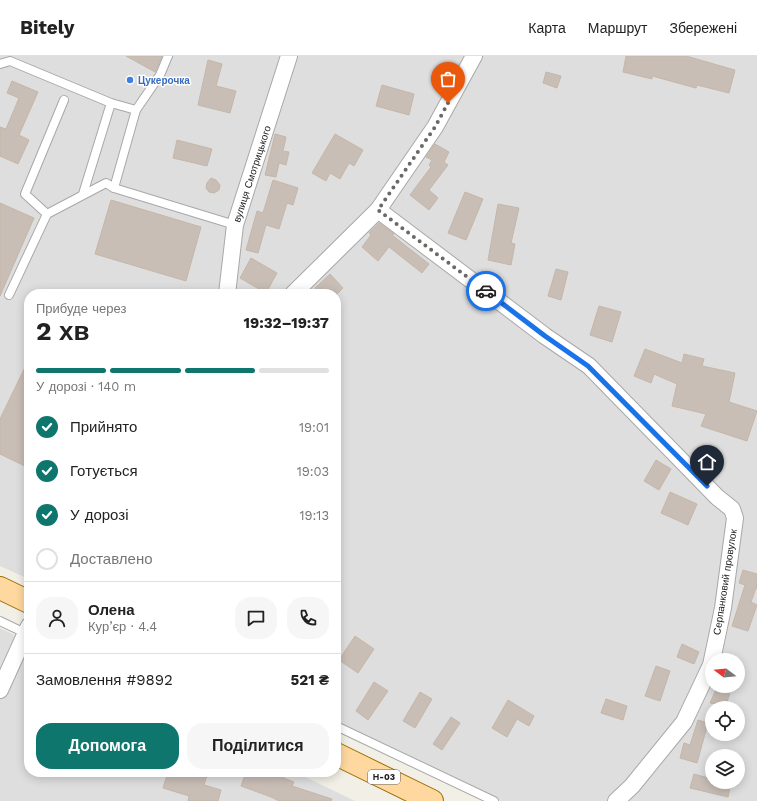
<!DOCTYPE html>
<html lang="uk">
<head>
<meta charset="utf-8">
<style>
  :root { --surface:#fff; --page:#f6f6f6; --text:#222; --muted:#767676; --line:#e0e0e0; --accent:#0f766e }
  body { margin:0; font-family:"Work Sans",sans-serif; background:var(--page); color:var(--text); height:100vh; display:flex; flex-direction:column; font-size:15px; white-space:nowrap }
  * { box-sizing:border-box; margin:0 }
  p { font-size:13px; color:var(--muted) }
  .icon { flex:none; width:22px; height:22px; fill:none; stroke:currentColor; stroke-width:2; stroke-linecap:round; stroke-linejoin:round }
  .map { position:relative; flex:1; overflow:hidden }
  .details { position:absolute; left:24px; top:233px; width:317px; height:488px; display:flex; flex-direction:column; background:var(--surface); border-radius:16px; box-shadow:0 2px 10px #0003 }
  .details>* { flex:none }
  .needle { width:26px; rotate:286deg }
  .controls { position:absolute; left:705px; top:597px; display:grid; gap:8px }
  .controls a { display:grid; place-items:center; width:40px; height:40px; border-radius:50%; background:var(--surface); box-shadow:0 2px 10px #0003; font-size:20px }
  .pin { position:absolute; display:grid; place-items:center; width:34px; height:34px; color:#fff; margin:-41px -17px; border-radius:50% 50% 50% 0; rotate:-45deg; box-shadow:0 0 4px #0007 }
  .pin .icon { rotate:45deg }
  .courier { position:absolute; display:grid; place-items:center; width:40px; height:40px; margin:-20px; border:3px solid #1a73e8; border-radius:50%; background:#fff; color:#222; box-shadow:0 1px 5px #0007 }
  .overview em { font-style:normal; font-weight:700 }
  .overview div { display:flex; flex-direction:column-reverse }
  .overview { display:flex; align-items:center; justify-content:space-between; height:68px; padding:0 12px }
  h1 { font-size:26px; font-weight:700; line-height:30px }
  .bar { display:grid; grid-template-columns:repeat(4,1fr); gap:6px 4px; align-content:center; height:48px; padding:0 12px }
  .bar i { height:5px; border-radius:3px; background:var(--line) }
  .bar .active { background:var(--accent) }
  .bar p { grid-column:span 4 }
  .line { display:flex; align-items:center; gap:10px; padding:0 12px; border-top:1px solid var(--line) }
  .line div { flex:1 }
  .round { display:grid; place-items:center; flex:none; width:42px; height:42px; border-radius:16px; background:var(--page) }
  ol { padding:0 12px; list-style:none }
  li { display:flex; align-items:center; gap:12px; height:44px }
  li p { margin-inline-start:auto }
  li .icon { padding:4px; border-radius:50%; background:var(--accent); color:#fff; stroke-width:4 }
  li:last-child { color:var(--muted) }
  li i { width:22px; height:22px; border:2px solid var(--line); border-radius:50% }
  .action { display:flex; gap:8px; margin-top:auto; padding:8px 12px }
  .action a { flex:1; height:46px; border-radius:16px; background:var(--accent); color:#fff; font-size:16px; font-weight:700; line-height:46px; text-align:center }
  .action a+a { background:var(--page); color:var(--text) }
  header { display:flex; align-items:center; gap:24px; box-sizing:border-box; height:56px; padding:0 20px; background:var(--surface); border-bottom:1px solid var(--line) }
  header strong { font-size:19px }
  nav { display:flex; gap:22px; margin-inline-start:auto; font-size:14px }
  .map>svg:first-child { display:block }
  .residential { fill:#dfdede; fill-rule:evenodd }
  .building { fill:#c8beb6; stroke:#c5b6a8 }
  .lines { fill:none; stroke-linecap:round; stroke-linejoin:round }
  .service-casing { stroke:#a8a8a8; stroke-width:10 }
  .minor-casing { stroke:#a8a8a8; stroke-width:18 }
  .primary-casing { stroke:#9e6d00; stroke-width:24 }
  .service { stroke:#fff; stroke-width:8 }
  .minor { stroke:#fff; stroke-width:16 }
  .primary { stroke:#ffd89f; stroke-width:22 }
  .done { stroke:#6a6966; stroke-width:4; stroke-dasharray:0 7.2 }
  .route { stroke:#1a73e8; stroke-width:5 }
  .shop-dot { fill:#3f7fe0; stroke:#fff; stroke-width:1.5 }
  .labels { text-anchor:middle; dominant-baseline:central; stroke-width:3; stroke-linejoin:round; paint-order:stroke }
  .shield { fill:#fff; stroke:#646464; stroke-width:1 }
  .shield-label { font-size:9px; font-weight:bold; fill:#212121 }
  .shop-label { font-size:10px; font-weight:bold; fill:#366cbe; stroke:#fff; text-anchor:start }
  .street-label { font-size:10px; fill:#212121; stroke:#fff }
</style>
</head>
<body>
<header>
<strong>Bitely</strong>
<nav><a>Карта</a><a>Маршрут</a><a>Збережені</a></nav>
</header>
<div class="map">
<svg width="757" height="745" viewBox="0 0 757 745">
  <rect width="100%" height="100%" fill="#f2efe7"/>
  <g class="residential">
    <path d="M0 0H757V745H500L336 668V238H29V523L0 510ZM712 604H738V630H712ZM712 652H738V678H712ZM712 700H738V726H712Z"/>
    <path d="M0 572 29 586V716H295L355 745H0Z"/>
  </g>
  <g class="building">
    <path d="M126 0H162L155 16Z"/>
    <path d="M626 0H686L735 14 729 37 697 29 696 32 652 20V23L623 16Z"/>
    <path d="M208 4 222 8 216 30 236 35 230 57 198 49Z"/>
    <path d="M546 16 561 20 557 32 543 27Z"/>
    <path d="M12 25 38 36 19 79 29 84 18 108 0 100V71L6 73 19 42 7 37Z"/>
    <path d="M382 29 414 38 409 59 376 50Z"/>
    <path d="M275 78 286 81 283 95 289 96 286 109 279 107 276 121 265 119Z"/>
    <path d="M335 78 363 94 354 110 349 107 340 123 330 117 326 125 312 117Z"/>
    <path d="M177 84 212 93 207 110 173 102Z"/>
    <path d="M435 88 449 96 444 106 448 109 429 134 438 142 429 154 410 139 431 111 429 109 432 104 426 101Z"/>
    <path d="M211 122 216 124 220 129 219 134 214 137 209 136 206 132 207 127Z"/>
    <path d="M273 124 298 132 293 149 287 147 279 173 266 169 258 197 246 194 257 155 263 157Z"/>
    <path d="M465 136 483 143 466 184 448 177Z"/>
    <path d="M111 144 201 171 186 225 95 198Z"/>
    <path d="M0 147 34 162 0 240Z"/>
    <path d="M498 148 519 152 511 187 515 188 511 209 488 204Z"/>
    <path d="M379 167 394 178 392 179 429 208 422 217 389 191 378 205 362 191 371 179 369 177Z"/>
    <path d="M251 202 277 217 266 237 240 222Z"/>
    <path d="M556 213 568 216 561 244 548 240Z"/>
    <path d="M330 218 343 232 337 238H321L315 232Z"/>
    <path d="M599 250 621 256 612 286 590 279Z"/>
    <path d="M645 293 682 307 684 298 704 303 702 310 735 317 729 346 757 355 747 385 701 370 706 358 672 350 677 328 654 318 651 327 634 320Z"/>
    <path d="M29 303V412L0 398V363Z"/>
    <path d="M656 404 671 413 659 434 644 425Z"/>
    <path d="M670 436 697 448 688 469 661 457Z"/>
    <path d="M743 514 757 518V533L756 532 751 546 757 549 748 575 732 570 745 529 739 527Z"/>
    <path d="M355 580 374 593 358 617 339 604Z"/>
    <path d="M682 588 699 596 694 608 677 601Z"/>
    <path d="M656 610 670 615 660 645 645 640Z"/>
    <path d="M374 626 388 635 368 664 356 655Z"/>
    <path d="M717 631 730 637 726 649 710 647Z"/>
    <path d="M420 636 432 643 415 672 403 665Z"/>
    <path d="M606 643 627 650 623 664 601 657Z"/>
    <path d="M508 644 534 660 529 670 517 663 507 681 492 672Z"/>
    <path d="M451 661 460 667 442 694 433 688Z"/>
    <path d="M698 664 708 667 697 707 680 702 684 687 690 689Z"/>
    <path d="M168 716H208L204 729 221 734 218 745H188L189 740 163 732Z"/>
    <path d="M246 716H261L278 722 279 720 294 726 292 730 332 743 331 745H279L271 741 241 730Z"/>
    <path d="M694 718 712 723V726H731L728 741 690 732Z"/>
  </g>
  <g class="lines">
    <defs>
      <g id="service">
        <path d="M168 0 160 19 136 54 114 132 235 169"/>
        <path d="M0 8 10 5 111 47 136 54"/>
        <path d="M83 138 111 47"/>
        <path d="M47 158 25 138 64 44"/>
        <path d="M9 239 47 158 106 127 114 132"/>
        <path d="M0 565 25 577"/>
        <path d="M336 670 494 745"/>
      </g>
      <g id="minor">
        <path d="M378 154 545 280 589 310 717 441 732 453 735 462 723 552 711 609 684 666 632 730 616 745"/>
        <path d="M227 238 235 169 289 0"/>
        <path d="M293 238 378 154 435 71 474 0"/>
        <path d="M0 634 29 570"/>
      </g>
      <g id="primary">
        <path d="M0 532 29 546"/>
        <path d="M336 698 432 745"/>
      </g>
    </defs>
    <use href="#service" class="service-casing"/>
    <use href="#minor" class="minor-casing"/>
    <use href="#primary" class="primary-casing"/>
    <use href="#service" class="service"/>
    <use href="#minor" class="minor"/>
    <use href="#primary" class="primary"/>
  </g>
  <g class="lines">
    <path class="done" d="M448 47 435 71 378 154 486 235"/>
    <path class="route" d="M486 235 545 280 588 310 707 430"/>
  </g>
  <circle class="shop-dot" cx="130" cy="24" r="4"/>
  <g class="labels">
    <rect class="shield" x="368" y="714" width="32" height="14" rx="3"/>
    <g class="shield-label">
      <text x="384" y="721">Н-03</text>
    </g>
    <g class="shop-label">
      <text x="138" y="24">Цукерочка</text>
    </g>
    <g class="street-label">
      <text transform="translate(252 118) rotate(-72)">вулиця Смотрицького</text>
      <text transform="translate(725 526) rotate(-81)">Серпанковий провулок</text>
    </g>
  </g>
</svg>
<div class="controls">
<a><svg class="needle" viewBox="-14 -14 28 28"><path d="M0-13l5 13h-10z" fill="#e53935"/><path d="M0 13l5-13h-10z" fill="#767676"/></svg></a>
<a><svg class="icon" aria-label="locate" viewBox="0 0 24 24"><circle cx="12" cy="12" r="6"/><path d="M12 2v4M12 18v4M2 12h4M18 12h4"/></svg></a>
<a><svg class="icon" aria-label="layers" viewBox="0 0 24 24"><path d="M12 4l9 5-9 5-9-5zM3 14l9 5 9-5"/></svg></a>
</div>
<div class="pin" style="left:448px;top:47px;background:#ea580c"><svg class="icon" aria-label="bag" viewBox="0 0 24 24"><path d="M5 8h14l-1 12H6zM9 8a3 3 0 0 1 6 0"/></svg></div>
<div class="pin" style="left:707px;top:430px;background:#1f2937"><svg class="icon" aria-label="home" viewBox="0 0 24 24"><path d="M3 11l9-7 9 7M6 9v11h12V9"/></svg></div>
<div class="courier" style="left:486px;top:235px"><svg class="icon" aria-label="car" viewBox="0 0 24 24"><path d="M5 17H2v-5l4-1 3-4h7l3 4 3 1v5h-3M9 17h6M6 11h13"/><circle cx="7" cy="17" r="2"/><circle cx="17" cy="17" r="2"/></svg></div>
<section class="details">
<div class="overview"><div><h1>2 хв</h1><p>Прибуде через</p></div><em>19:32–19:37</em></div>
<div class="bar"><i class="active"></i><i class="active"></i><i class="active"></i><i></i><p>У дорозі · 140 m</p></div>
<ol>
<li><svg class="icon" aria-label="check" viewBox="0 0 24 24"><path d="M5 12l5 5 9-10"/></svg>Прийнято<p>19:01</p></li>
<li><svg class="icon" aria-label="check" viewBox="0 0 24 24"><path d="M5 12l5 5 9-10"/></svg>Готується<p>19:03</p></li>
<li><svg class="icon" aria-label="check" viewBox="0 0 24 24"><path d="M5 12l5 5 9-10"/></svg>У дорозі<p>19:13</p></li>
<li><i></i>Доставлено</li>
</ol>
<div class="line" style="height:72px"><a class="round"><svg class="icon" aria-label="person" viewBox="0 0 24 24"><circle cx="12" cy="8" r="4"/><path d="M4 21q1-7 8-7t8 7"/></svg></a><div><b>Олена</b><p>Кур’єр · 4.4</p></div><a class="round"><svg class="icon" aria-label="chat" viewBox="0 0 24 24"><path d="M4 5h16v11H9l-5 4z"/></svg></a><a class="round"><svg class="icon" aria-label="phone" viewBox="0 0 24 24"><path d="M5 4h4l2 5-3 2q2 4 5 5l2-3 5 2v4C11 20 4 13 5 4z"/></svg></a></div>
<div class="line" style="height:52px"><div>Замовлення #9892</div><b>521 ₴</b></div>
<div class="action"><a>Допомога</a><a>Поділитися</a></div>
</section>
</div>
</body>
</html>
